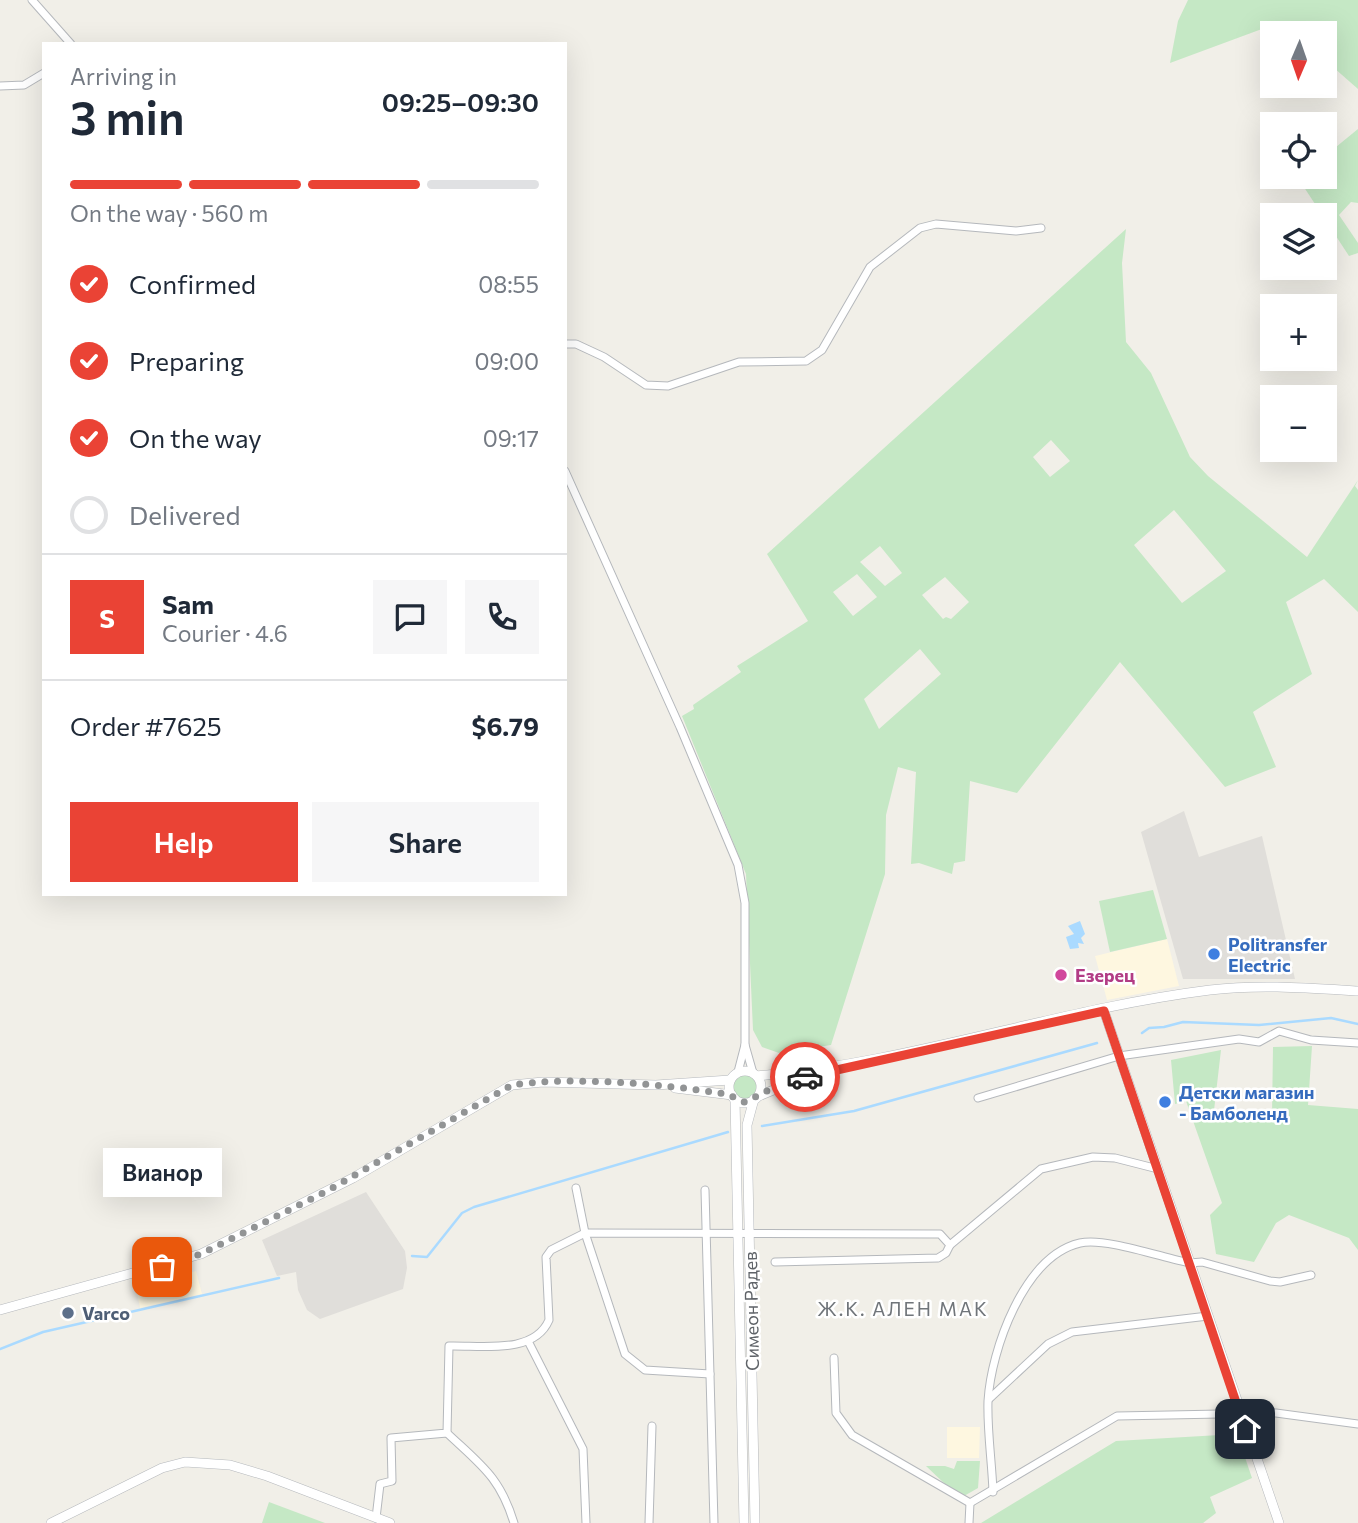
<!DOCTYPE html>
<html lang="en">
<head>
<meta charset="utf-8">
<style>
  :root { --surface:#fff; --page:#f6f6f7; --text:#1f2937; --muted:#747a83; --line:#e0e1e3; --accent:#ea4335 }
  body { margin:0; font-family:Commissioner,sans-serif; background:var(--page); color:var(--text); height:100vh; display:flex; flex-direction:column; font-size:26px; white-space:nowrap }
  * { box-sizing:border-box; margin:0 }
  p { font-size:23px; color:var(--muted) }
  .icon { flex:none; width:38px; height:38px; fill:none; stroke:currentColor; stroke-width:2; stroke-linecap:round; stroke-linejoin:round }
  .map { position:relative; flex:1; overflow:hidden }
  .details { position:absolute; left:42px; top:42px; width:525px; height:854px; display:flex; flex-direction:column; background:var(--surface); border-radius:0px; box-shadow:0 7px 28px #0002 }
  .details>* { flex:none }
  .needle { width:46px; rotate:182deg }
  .fabs { position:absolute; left:1260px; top:21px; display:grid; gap:14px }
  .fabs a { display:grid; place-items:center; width:77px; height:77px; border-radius:0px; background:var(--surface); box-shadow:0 7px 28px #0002; font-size:35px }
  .pin { position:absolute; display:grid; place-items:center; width:60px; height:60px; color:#fff; margin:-30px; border-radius:14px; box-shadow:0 4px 10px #0006 }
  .courier { position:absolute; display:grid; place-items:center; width:70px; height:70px; margin:-35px; border:5px solid #ea4335; border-radius:50%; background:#fff; color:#222; box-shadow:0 2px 9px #0007 }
  .bubble { position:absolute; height:49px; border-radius:0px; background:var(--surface); box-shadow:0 7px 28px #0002; font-size:23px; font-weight:600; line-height:49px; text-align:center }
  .head em { font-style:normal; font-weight:600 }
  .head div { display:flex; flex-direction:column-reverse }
  .head { display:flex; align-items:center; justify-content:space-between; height:119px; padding:0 28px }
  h1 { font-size:46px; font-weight:600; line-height:52px }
  .bar { display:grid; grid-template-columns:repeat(4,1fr); gap:10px 7px; align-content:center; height:84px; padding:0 28px }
  .bar i { height:9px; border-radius:5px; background:var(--line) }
  .bar .selected { background:var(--accent) }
  .bar p { grid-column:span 4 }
  .line { display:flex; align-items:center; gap:18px; padding:0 28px; border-top:2px solid var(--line) }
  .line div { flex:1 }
  .round { display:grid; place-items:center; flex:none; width:74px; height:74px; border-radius:0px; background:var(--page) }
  ol { padding:0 28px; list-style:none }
  li { display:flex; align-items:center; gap:21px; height:77px }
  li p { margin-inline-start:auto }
  li .icon { padding:7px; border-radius:50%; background:var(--accent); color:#fff; stroke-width:4 }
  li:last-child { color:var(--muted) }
  li i { width:38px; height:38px; border:4px solid var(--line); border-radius:50% }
  .cta { display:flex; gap:14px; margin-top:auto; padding:14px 28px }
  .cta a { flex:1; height:80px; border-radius:0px; background:var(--accent); color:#fff; font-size:28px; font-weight:600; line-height:80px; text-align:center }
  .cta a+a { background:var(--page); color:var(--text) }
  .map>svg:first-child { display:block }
  .commercial { fill:#fef7e0 }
  .industrial { fill:#e0deda }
  .green { fill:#c5e8c5; fill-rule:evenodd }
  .water { fill:#aadaff }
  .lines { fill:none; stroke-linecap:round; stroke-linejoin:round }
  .stream { stroke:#aadaff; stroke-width:2.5 }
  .minor-casing { stroke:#b5b8bc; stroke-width:9 }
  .tertiary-casing { stroke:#b5b8bc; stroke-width:10 }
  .minor { stroke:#fff; stroke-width:7 }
  .tertiary { stroke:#fff; stroke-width:9 }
  .done { stroke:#929495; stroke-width:7; stroke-dasharray:0 12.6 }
  .route { stroke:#ea4335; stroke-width:9 }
  .shop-dot { fill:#3f7fe0; stroke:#fff; stroke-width:2.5 }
  .hotel-dot { fill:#d1479c; stroke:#fff; stroke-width:2.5 }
  .service-dot { fill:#5c6f8a; stroke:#fff; stroke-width:2.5 }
  .labels { text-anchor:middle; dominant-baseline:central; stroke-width:5; stroke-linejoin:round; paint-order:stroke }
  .shop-label { font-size:18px; font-weight:bold; fill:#366cbe; stroke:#fff; text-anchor:start }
  .hotel-label { font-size:18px; font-weight:bold; fill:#b23c85; stroke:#fff; text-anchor:start }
  .street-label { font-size:18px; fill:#5f6368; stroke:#fff }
  .service-label { font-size:18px; font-weight:bold; fill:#4e5e75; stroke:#fff; text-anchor:start }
  .neighbourhood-label { font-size:19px; letter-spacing:2px; fill:#70757a; stroke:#fff }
</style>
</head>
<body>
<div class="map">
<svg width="1358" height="1523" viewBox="0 0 1358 1523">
  <rect width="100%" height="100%" fill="#f1efe8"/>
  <g class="commercial">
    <path d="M1167 939 1179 986 1107 1000 1095 956Z"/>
    <path d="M196 1271 202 1294 140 1308 136 1287Z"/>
    <path d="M947 1427H980L979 1458H947Z"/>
  </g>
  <g class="industrial">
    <path d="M1184 811 1199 857 1262 836 1295 979H1183L1141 832Z"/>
    <path d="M366 1192 405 1251 407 1268 403 1289 320 1319 307 1310 298 1290 296 1272 277 1276 262 1240Z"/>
  </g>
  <g class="green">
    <path d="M1188 0H1358V89L1325 60V33H1294L1281 22 1170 63 1178 21Z"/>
    <path d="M1358 129V203L1351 202 1339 215 1358 243V253L1349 256 1298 178 1325 177V156Z"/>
    <path d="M1126 229 1122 263 1126 342 1151 373 1190 457 1208 476 1307 557 1358 480 1355 486 1358 490V612L1324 579 1286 602 1312 674 1253 712 1276 767 1225 787 1120 662 1017 793 970 781 965 861 954 863 952 874 919 863 911 864 916 772 898 767 886 815 885 874 831 1045 779 1053 762 1047 753 1030 746 874 682 716 694 709 693 705 741 672 737 666 808 621 767 554ZM1051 440 1070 461 1050 477 1033 457ZM1174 510 1226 571 1182 603 1134 545ZM880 546 902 573 885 586 860 562ZM857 574 877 597 853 616 833 592ZM945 577 969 602 951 619 946 617 943 619 922 595ZM920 649 941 674 879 729 864 699Z"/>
    <path d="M1153 890 1167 939 1110 952 1099 901Z"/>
    <path d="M1312 1046 1308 1105 1358 1109V1250L1349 1238 1289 1215 1276 1223 1254 1262 1216 1254 1210 1215 1222 1203 1186 1101 1175 1104 1171 1060 1221 1050 1213 1119 1272 1115 1273 1047Z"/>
    <circle cx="745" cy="1087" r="12"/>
    <path d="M1237 1434 1252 1478 1210 1497 1216 1513 1203 1523H981L1116 1441Z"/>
    <path d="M957 1461H980L978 1488 964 1496 945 1484 926 1466H945L954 1469Z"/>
    <path d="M269 1502 325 1523H262Z"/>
  </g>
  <path class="water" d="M1080 921 1085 934 1081 938 1084 944 1078 943 1079 948 1070 949 1066 937 1074 934 1068 926Z"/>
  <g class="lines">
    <g class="stream">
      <path d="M1142 1033 1149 1028 1164 1027 1183 1022 1259 1025 1331 1018 1358 1024"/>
      <path d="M762 1126 854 1111 1097 1043"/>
      <path d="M412 1256 427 1257 462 1213 474 1207 728 1132"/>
      <path d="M0 1349 43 1332 279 1278"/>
    </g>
    <defs>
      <g id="minor">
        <path d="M32 0 71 44"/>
        <path d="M0 86 24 85 44 73"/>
        <path d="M565 344H576L604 357 646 385 668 386 739 362 806 361 822 350 870 267 920 228 936 224 1016 231 1041 228"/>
        <path d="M565 471 680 727 738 865 745 903V1045L738 1072"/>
        <path d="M745 1045 753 1073"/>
        <path d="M978 1098 1119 1056 1239 1039 1259 1042 1279 1031 1311 1040 1358 1043"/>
        <path d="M576 1188 585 1233 625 1354 645 1370 710 1374"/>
        <path d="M705 1190 714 1523"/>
        <path d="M950 1245 1041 1169 1093 1157 1115 1158 1158 1169"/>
        <path d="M529 1343 583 1449 586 1523"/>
        <path d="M834 1358 836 1413 852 1435 970 1503"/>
        <path d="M989 1399 1048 1344 1072 1332 1208 1316"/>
        <path d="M447 1433C481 1465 500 1477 514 1523"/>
        <path d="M993 1492C992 1462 987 1431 988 1401 991 1350 1024 1256 1080 1243 1105 1237 1163 1258 1190 1263L1202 1262 1270 1281 1280 1282 1311 1275"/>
        <path d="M970 1503 1117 1416 1276 1413 1358 1424"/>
        <path d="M376 1518 380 1484 392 1481 391 1438 447 1433 449 1346C481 1345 534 1355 549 1320L546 1257 551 1250 585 1233 940 1234 950 1245 946 1253 938 1258 775 1262"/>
        <path d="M649 1523 652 1426"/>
        <path d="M969 1523 970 1503"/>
      </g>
      <g id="tertiary">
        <path d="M1104 1011 1279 1523"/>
        <circle cx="745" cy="1087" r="16"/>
        <path d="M757 1076C911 1063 1057 1009 1210 990 1259 984 1309 988 1358 991"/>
        <path d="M675 1088 732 1095"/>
        <path d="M759 1096 807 1076"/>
        <path d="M735 1099 744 1523"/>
        <path d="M754 1099 747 1125 755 1523"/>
        <path d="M0 1310 201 1254 353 1178 512 1085 543 1082 656 1085 730 1080"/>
        <path d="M51 1523 162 1468 185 1462 230 1465 267 1476 390 1523"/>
      </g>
    </defs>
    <use href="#minor" class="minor-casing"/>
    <use href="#tertiary" class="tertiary-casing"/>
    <use href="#minor" class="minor"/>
    <use href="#tertiary" class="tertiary"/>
  </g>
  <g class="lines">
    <path class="done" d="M162 1267 201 1254 329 1190 512 1085C573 1076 665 1084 725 1094 733 1095 737 1101 745 1102L773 1088 805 1077"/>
    <path class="route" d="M805 1077 1104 1011 1245 1429"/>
  </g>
  <g class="shop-dot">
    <circle cx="1214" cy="954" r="7"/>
    <circle cx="1165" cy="1102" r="7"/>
  </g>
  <circle class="hotel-dot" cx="1061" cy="975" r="7"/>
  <circle class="service-dot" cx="68" cy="1313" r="7"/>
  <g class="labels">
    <g class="shop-label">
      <text x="1228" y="944">Politransfer<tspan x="1228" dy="21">Electric</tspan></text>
      <text x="1179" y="1092">Детски магазин<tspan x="1179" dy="21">- Бамболенд</tspan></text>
    </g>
    <g class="hotel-label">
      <text x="1075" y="975">Езерец</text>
    </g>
    <g class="street-label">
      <text transform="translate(751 1311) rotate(-91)">Симеон Радев</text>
    </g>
    <g class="service-label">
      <text x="82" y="1313">Varco</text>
    </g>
    <g class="neighbourhood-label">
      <text x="903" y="1308">Ж.К. АЛЕН МАК</text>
    </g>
  </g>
</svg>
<div class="fabs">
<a><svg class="needle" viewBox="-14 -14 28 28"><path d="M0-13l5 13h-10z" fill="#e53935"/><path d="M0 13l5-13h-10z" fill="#747a83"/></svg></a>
<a><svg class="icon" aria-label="locate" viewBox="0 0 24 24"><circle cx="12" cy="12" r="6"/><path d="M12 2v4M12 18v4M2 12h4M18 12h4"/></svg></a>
<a><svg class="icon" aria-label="layers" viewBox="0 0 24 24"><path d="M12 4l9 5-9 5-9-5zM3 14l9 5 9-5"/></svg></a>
<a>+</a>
<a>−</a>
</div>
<div class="pin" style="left:162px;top:1267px;background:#ea580c"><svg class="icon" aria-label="bag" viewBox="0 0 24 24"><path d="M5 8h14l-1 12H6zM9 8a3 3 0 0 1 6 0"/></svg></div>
<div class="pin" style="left:1245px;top:1429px;background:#1f2937"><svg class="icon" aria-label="home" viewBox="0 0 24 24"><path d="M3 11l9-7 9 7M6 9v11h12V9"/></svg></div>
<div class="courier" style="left:805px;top:1077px"><svg class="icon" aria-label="car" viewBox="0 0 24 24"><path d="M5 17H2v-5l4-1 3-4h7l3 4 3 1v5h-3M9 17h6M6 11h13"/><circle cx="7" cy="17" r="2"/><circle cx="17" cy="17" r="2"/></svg></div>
<div class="bubble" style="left:103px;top:1148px;width:119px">Вианор</div>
<section class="details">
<div class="head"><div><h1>3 min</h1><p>Arriving in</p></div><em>09:25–09:30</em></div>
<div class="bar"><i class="selected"></i><i class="selected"></i><i class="selected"></i><i></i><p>On the way · 560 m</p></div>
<ol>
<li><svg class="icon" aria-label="check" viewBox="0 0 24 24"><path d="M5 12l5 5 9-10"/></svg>Confirmed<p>08:55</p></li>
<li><svg class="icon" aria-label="check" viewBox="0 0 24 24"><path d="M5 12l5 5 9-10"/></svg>Preparing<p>09:00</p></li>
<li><svg class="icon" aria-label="check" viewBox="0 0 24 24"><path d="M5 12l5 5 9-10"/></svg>On the way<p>09:17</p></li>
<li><i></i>Delivered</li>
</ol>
<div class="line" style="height:126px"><b class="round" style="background:var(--accent);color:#fff">S</b><div><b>Sam</b><p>Courier · 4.6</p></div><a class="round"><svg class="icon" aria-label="chat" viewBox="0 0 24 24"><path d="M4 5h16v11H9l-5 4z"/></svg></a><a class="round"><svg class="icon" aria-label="phone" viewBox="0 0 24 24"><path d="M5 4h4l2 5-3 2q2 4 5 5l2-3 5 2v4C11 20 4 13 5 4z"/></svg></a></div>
<div class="line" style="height:91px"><div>Order #7625</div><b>$6.79</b></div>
<div class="cta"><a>Help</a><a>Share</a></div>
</section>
</div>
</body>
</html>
